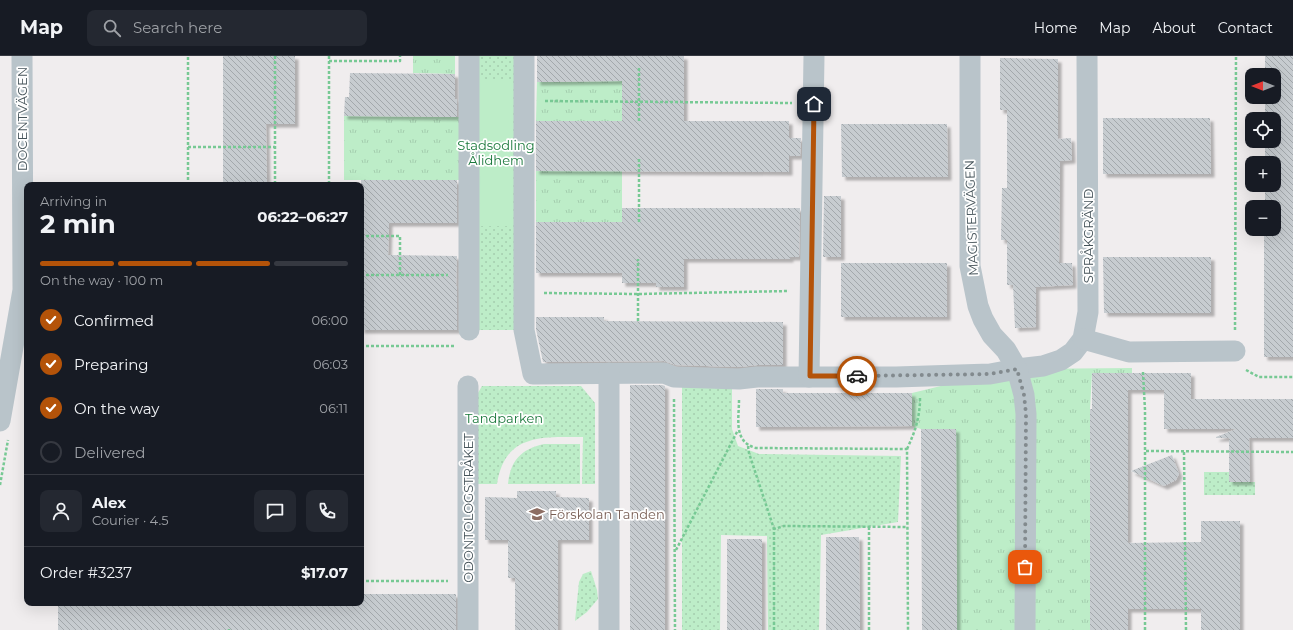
<!DOCTYPE html>
<html lang="en">
<head>
<meta charset="utf-8">
<style>
  :root { --surface:#171b24; --page:#242831; --text:#f1f3f6; --muted:#9ea1a6; --line:#363941; --accent:#b45309 }
  body { margin:0; font-family:Montserrat,sans-serif; background:var(--page); color:var(--text); height:100vh; display:flex; flex-direction:column; font-size:15px; white-space:nowrap }
  * { box-sizing:border-box; margin:0 }
  p { font-size:13px; color:var(--muted) }
  .icon { flex:none; width:22px; height:22px; fill:none; stroke:currentColor; stroke-width:2; stroke-linecap:round; stroke-linejoin:round }
  .map { position:relative; flex:1; overflow:hidden }
  .side { position:absolute; left:24px; top:126px; width:340px; height:424px; display:flex; flex-direction:column; background:var(--surface); border-radius:8px; box-shadow:0 4px 16px #0002 }
  .side>* { flex:none }
  .needle { width:26px; rotate:270deg }
  .tools { position:absolute; left:1245px; top:12px; display:grid; gap:8px }
  .tools a { display:grid; place-items:center; width:36px; height:36px; border-radius:8px; background:var(--surface); box-shadow:0 4px 16px #0002; font-size:20px }
  .pin { position:absolute; display:grid; place-items:center; width:34px; height:34px; color:#fff; margin:-17px; border-radius:8px; box-shadow:0 2px 6px #0006 }
  .courier { position:absolute; display:grid; place-items:center; width:40px; height:40px; margin:-20px; border:3px solid #b45309; border-radius:50%; background:#fff; color:#222; box-shadow:0 1px 5px #0007 }
  .head em { font-style:normal; font-weight:700 }
  .head div { display:flex; flex-direction:column-reverse }
  .head { display:flex; align-items:center; justify-content:space-between; height:68px; padding:0 16px }
  h1 { font-size:26px; font-weight:700; line-height:30px }
  .bar { display:grid; grid-template-columns:repeat(4,1fr); gap:6px 4px; align-content:center; height:48px; padding:0 16px }
  .bar i { height:5px; border-radius:3px; background:var(--line) }
  .bar .on { background:var(--accent) }
  .bar p { grid-column:span 4 }
  .line { display:flex; align-items:center; gap:10px; padding:0 16px; border-top:1px solid var(--line) }
  .line div { flex:1 }
  .round { display:grid; place-items:center; flex:none; width:42px; height:42px; border-radius:8px; background:var(--page) }
  ol { padding:0 16px; list-style:none }
  li { display:flex; align-items:center; gap:12px; height:44px }
  li p { margin-inline-start:auto }
  li .icon { padding:4px; border-radius:50%; background:var(--accent); color:#fff; stroke-width:4 }
  li:last-child { color:var(--muted) }
  li i { width:22px; height:22px; border:2px solid var(--line); border-radius:50% }
  header { display:flex; align-items:center; gap:24px; box-sizing:border-box; height:56px; padding:0 20px; background:var(--surface); border-bottom:1px solid var(--line) }
  header strong { font-size:19px }
  nav { display:flex; gap:22px; margin-inline-start:auto; font-size:14px }
  .search { width:280px; height:36px; background:var(--page); display:flex; align-items:center; gap:10px; box-sizing:border-box; padding:0 14px; border-radius:8px; color:var(--muted); font-size:15px }
  .map>svg:first-child { display:block }
  .grass { fill:url(#grass-tufts) }
  .park { fill:url(#park-dots) }
  .garden { fill:#bdedc8 }
  .building { fill:url(#building-back-hatch); filter:url(#shadow) }
  .lines { fill:none; stroke-linecap:round; stroke-linejoin:round }
  .path { stroke:#77c994; stroke-width:2.5; stroke-dasharray:3 2; stroke-linecap:butt }
  .minor { stroke:#b9c4ca; stroke-width:21 }
  .done { stroke:#828a8e; stroke-width:4; stroke-dasharray:0 7.2 }
  .route { stroke:#b45309; stroke-width:5 }
  .labels { text-anchor:middle; dominant-baseline:central; stroke-width:3.5; stroke-linejoin:round; paint-order:stroke }
  .street-label { font-size:13px; fill:#46545a; stroke:#fff }
  .park-label { font-size:13px; fill:#1a783b; stroke:#fff }
  .education-label { font-size:13px; fill:#785e54; stroke:#fff; text-anchor:start }
</style>
</head>
<body>
<header>
<strong>Map</strong>
<div class="search"><svg class="icon" aria-label="search" viewBox="0 0 24 24"><circle cx="10" cy="10" r="6"/><path d="M15 15l6 6"/></svg>Search here</div>
<nav><a>Home</a><a>Map</a><a>About</a><a>Contact</a></nav>
</header>
<div class="map">
<svg width="1293" height="574" viewBox="0 0 1293 574">
  <defs>
    <pattern id="grass-tufts" width="24" height="20" patternUnits="userSpaceOnUse"><rect width="24" height="20" fill="#bdedc8"/><path d="M3 7l-1-3M5 7V3M7 7l1-3M15 17l-1-3M17 17v-4M19 17l1-3" fill="none" stroke="#a4cdae"/></pattern>
    <pattern id="park-dots" width="8" height="8" patternUnits="userSpaceOnUse"><rect width="8" height="8" fill="#bdedc8"/><path d="M2 2h.1M6 6h.1" fill="none" stroke="#a4cdae" stroke-width="1.8" stroke-linecap="round"/></pattern>
    <pattern id="building-back-hatch" width="6" height="6" patternUnits="userSpaceOnUse"><rect width="6" height="6" fill="#c7ccd0"/><path d="M-1 5l2 2M0 0l6 6M5-1l2 2" fill="none" stroke="#a3a8ac"/></pattern>
    <filter id="shadow"><feDropShadow dx="3.5" dy="3.5" stdDeviation="1" flood-color="#0004"/></filter>
  </defs>
  <rect width="100%" height="100%" fill="#f0edee"/>
  <g class="grass">
    <path d="M413 0H455V18L413 17Z"/>
    <path d="M622 25V65H536L537 26Z"/>
    <path d="M344 60 460 61 462 124H344Z"/>
    <rect x="536" y="115" width="86" height="51"/>
    <path d="M1132 312V317H1092L1090 353V574H957L956 373H921L912 370V337L990 318 1017 313Z"/>
  </g>
  <g class="park">
    <path d="M477 0H516L515 274H477Z"/>
    <path d="M682 328 732 329V373L738 390 759 398 901 400 898 466 821 479 819 574H768L767 480 721 479 720 574H682Z"/>
    <path d="M482 330H581L595 347V428H582L583 381C542 381 505 377 497 428H471V349Z"/>
    <path d="M544 388H580V428H508C510 405 521 393 544 388Z"/>
    <path d="M1204 416H1229V426H1255V439H1204Z"/>
    <path d="M591 515 597 534 598 543 587 556 575 565 579 526 583 518Z"/>
  </g>
  <path class="garden" d="M480 23H511V170H481Z"/>
  <g class="building">
    <path d="M223 0H295V68H266L267 129H223Z"/>
    <path d="M537 0H684V65H789V82H801L800 100H789V116L536 115V65H622V25L537 26Z"/>
    <path d="M1265 0H1293V301H1264V173H1274V151H1265V129H1274V107H1265V85H1274V63H1265V41H1274V19H1265Z"/>
    <path d="M1000 2 1058 3V83L1071 82 1072 104 1060 105 1059 207H1072L1073 229 1036 231V271L1015 272 1013 229H1007V184H1001L1002 132H1007V54H1000Z"/>
    <path d="M350 17 455 18V43H457V61L344 60 345 41H349Z"/>
    <path d="M1103 62H1210L1211 118H1103Z"/>
    <path d="M841 68H947L948 121H842Z"/>
    <path d="M361 124H457V167H389L388 199 457 200 456 230H457V274H361Z"/>
    <path d="M824 140H841V201H823Z"/>
    <path d="M622 152H800L799 201H790V203H684V231H656V227H622V217H536V166H622Z"/>
    <path d="M1103 201H1211V257H1104Z"/>
    <rect x="841" y="207" width="106" height="54"/>
    <path d="M536 261H604V265L783 266V309H757L739 311 676 309 664 305 543 306 536 273Z"/>
    <path d="M1092 317H1191V343H1293V382H1249L1250 426H1229V382H1216V381L1236 373H1164V334H1128V487L1201 486V465H1240V574H1201V553H1128V574H1090V353H1092Z"/>
    <path d="M630 329H662L665 330V574H630Z"/>
    <path d="M756 333H783V337H912V370L756 371Z"/>
    <path d="M921 373H956L957 574H922Z"/>
    <path d="M1172 399 1179 418 1176 424 1164 430 1131 415Z"/>
    <path d="M517 435H556V441L589 442V484H558V574H515V522H508V484H485V441L517 442Z"/>
    <path d="M826 481H859L860 574H826Z"/>
    <rect x="727" y="483" width="35" height="91"/>
    <path d="M361 538H456V574H58V547H361Z"/>
  </g>
  <g class="lines">
    <g class="path">
      <path d="M275 0V129"/>
      <path d="M329 0V129"/>
      <path d="M329 5H400V0"/>
      <path d="M545 45 792 47"/>
      <path d="M639 65V11"/>
      <path d="M188 91H275"/>
      <path d="M188 129V0"/>
      <path d="M639 166V101"/>
      <path d="M361 180H400V219"/>
      <path d="M361 219H448"/>
      <path d="M544 237 638 238 789 235"/>
      <path d="M638 265V203"/>
      <path d="M1235 274 1236 0"/>
      <path d="M361 290H454"/>
      <path d="M1246 314 1259 321H1293"/>
      <path d="M1143 316 1145 354V574"/>
      <path d="M674 343 675 574"/>
      <path d="M739 344C739 363 733 386 756 392L907 393 908 574"/>
      <path d="M748 390 749 397 774 473"/>
      <path d="M907 393C915 376 920 361 920 342"/>
      <path d="M1146 395 1293 396"/>
      <path d="M1184 396 1186 574"/>
      <path d="M0 429 8 384"/>
      <path d="M869 471V574"/>
      <path d="M676 494 738 374"/>
      <path d="M361 525H448"/>
      <path d="M229 574V573"/>
      <path d="M774 574V473L784 470 907 471"/>
    </g>
    <g class="minor">
      <path d="M469 0V274"/>
      <path d="M524 0V274L533 318 664 317 674 321 739 323 757 321H809"/>
      <path d="M814 0 809 321H896L990 318 1017 313 1043 310 1061 304 1073 296 1083 283 1088 256 1087 0"/>
      <path d="M970 0V210L978 250 983 263 992 279 1006 294 1017 313 1024 339 1026 358 1025 574"/>
      <path d="M1083 283 1129 296 1235 295"/>
      <path d="M609 317V574"/>
      <path d="M468 330V574"/>
      <path d="M0 365 23 234 22 0"/>
    </g>
  </g>
  <g class="lines">
    <path class="done" d="M857 320 990 318 1017 313 1024 339 1026 358 1025 511"/>
    <path class="route" d="M814 48 810 320H857"/>
  </g>
  <defs>
    <symbol id="school-bare" viewBox="-9 -9 18 18"><path d="M0-5L7-2L0 1L-7-2ZM-4 1L0 2.5L4 1V4Q0 6-4 4Z" fill="#8d6e63" stroke="#fff" stroke-width="2.5" paint-order="stroke"/></symbol>
  </defs>
  <g fill-rule="evenodd">
    <use href="#school-bare" x="526" y="447" width="22" height="22"/>
  </g>
  <g class="labels">
    <g class="street-label">
      <text transform="translate(22 63) rotate(-90)">DOCENTVÄGEN</text>
      <text transform="translate(971 162) rotate(-92)">MAGISTERVÄGEN</text>
      <text transform="translate(1088 180) rotate(-90)">SPRÅKGRÄND</text>
      <text transform="translate(468 452) rotate(-90)">ODONTOLOGSTRÅKET</text>
    </g>
    <g class="park-label">
      <text x="496" y="89">Stadsodling<tspan x="496" dy="15">Ålidhem</tspan></text>
      <text x="504" y="362">Tandparken</text>
    </g>
    <g class="education-label">
      <text x="549" y="458">Förskolan Tanden</text>
    </g>
  </g>
</svg>
<div class="tools">
<a><svg class="needle" viewBox="-14 -14 28 28"><path d="M0-13l5 13h-10z" fill="#e53935"/><path d="M0 13l5-13h-10z" fill="#9ea1a6"/></svg></a>
<a><svg class="icon" aria-label="locate" viewBox="0 0 24 24"><circle cx="12" cy="12" r="6"/><path d="M12 2v4M12 18v4M2 12h4M18 12h4"/></svg></a>
<a>+</a>
<a>−</a>
</div>
<div class="pin" style="left:1025px;top:511px;background:#ea580c"><svg class="icon" aria-label="bag" viewBox="0 0 24 24"><path d="M5 8h14l-1 12H6zM9 8a3 3 0 0 1 6 0"/></svg></div>
<div class="pin" style="left:814px;top:48px;background:#1f2937"><svg class="icon" aria-label="home" viewBox="0 0 24 24"><path d="M3 11l9-7 9 7M6 9v11h12V9"/></svg></div>
<div class="courier" style="left:857px;top:320px"><svg class="icon" aria-label="car" viewBox="0 0 24 24"><path d="M5 17H2v-5l4-1 3-4h7l3 4 3 1v5h-3M9 17h6M6 11h13"/><circle cx="7" cy="17" r="2"/><circle cx="17" cy="17" r="2"/></svg></div>
<section class="side">
<div class="head"><div><h1>2 min</h1><p>Arriving in</p></div><em>06:22–06:27</em></div>
<div class="bar"><i class="on"></i><i class="on"></i><i class="on"></i><i></i><p>On the way · 100 m</p></div>
<ol>
<li><svg class="icon" aria-label="check" viewBox="0 0 24 24"><path d="M5 12l5 5 9-10"/></svg>Confirmed<p>06:00</p></li>
<li><svg class="icon" aria-label="check" viewBox="0 0 24 24"><path d="M5 12l5 5 9-10"/></svg>Preparing<p>06:03</p></li>
<li><svg class="icon" aria-label="check" viewBox="0 0 24 24"><path d="M5 12l5 5 9-10"/></svg>On the way<p>06:11</p></li>
<li><i></i>Delivered</li>
</ol>
<div class="line" style="height:72px"><a class="round"><svg class="icon" aria-label="person" viewBox="0 0 24 24"><circle cx="12" cy="8" r="4"/><path d="M4 21q1-7 8-7t8 7"/></svg></a><div><b>Alex</b><p>Courier · 4.5</p></div><a class="round"><svg class="icon" aria-label="chat" viewBox="0 0 24 24"><path d="M4 5h16v11H9l-5 4z"/></svg></a><a class="round"><svg class="icon" aria-label="phone" viewBox="0 0 24 24"><path d="M5 4h4l2 5-3 2q2 4 5 5l2-3 5 2v4C11 20 4 13 5 4z"/></svg></a></div>
<div class="line" style="height:52px"><div>Order #3237</div><b>$17.07</b></div>
</section>
</div>
</body>
</html>
